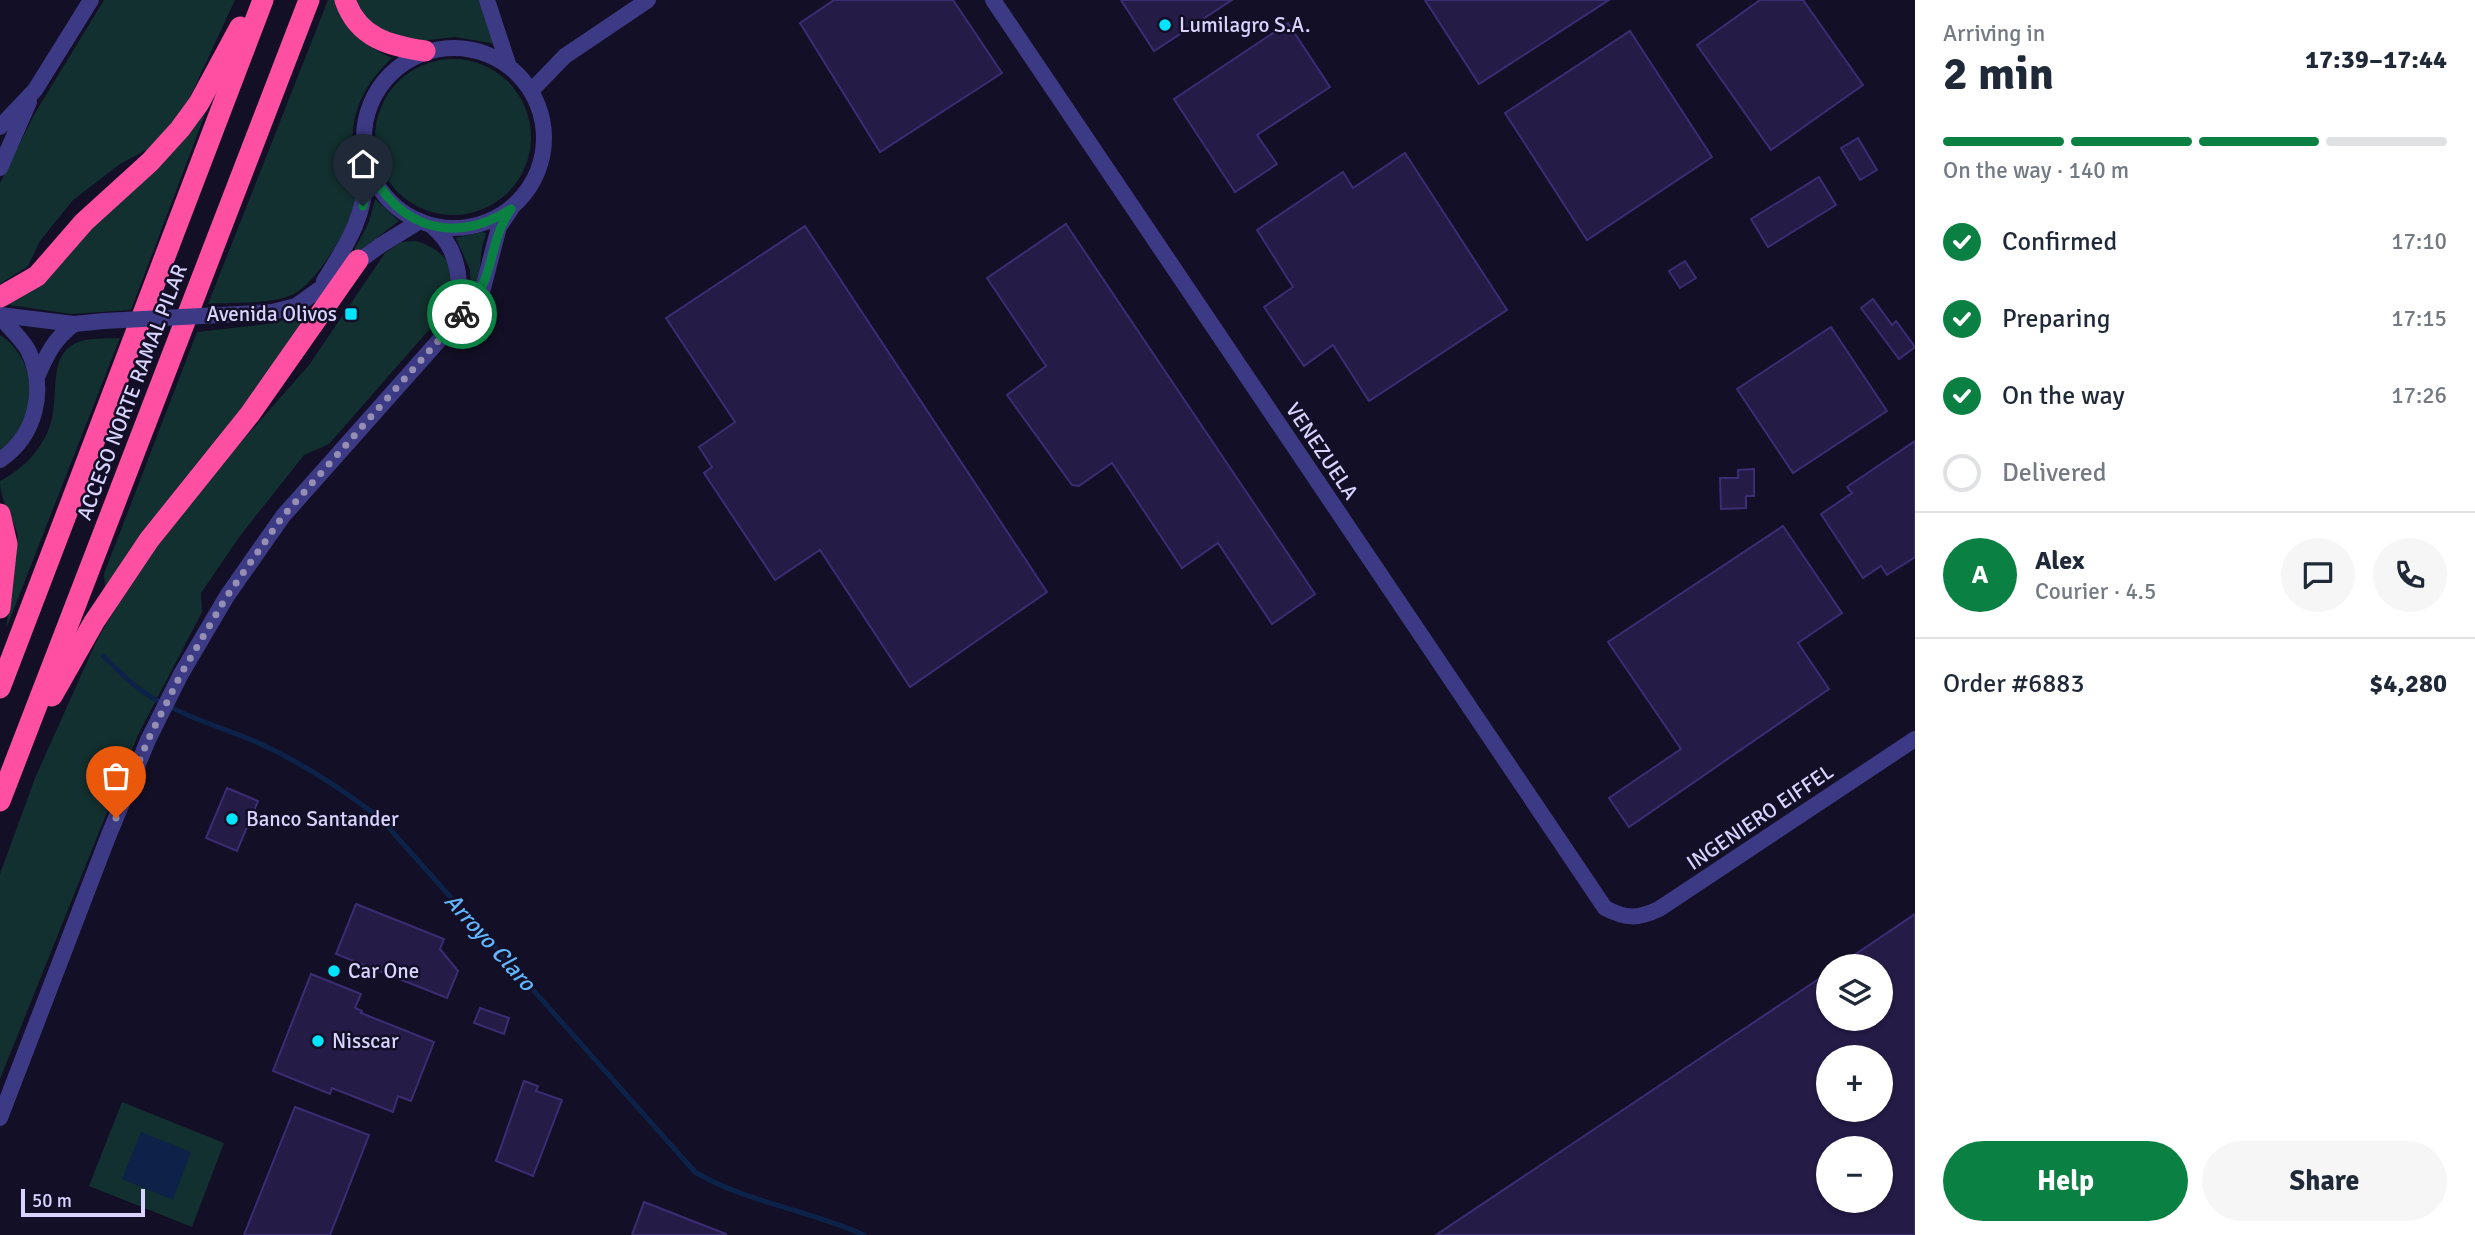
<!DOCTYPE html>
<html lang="en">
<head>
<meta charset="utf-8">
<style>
  :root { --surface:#fff; --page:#f6f6f7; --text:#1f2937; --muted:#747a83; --line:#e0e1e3; --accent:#0b8043 }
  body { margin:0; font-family:Signika,sans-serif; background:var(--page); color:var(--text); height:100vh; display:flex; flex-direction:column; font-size:26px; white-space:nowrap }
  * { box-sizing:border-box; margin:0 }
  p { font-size:23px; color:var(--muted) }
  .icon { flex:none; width:38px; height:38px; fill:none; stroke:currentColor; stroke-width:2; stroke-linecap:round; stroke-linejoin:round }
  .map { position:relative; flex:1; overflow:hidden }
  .side { display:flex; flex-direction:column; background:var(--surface); width:560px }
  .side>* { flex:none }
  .tools { position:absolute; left:1816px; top:954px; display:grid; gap:14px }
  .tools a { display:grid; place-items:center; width:77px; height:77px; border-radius:50%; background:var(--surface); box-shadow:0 2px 5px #0004; font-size:35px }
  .scale { position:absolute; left:21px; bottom:18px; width:124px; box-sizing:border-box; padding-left:7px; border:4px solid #d9d4ff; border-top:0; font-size:19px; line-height:24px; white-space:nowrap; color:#d9d4ff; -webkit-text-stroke:5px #130f26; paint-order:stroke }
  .pin { position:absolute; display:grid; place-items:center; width:60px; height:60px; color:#fff; margin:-72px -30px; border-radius:50% 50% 50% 0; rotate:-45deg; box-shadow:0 0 7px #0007 }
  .pin .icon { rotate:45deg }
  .courier { position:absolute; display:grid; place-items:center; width:70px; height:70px; margin:-35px; border:5px solid #0b8043; border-radius:50%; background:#fff; color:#222; box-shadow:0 2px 9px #0007 }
  .headline em { font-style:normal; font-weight:700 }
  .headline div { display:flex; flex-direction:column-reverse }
  .headline { display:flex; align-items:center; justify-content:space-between; height:119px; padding:0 28px }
  h1 { font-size:46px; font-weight:700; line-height:52px }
  .bar { display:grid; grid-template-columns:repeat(4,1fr); gap:10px 7px; align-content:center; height:84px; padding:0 28px }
  .bar i { height:9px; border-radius:5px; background:var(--line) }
  .bar .active { background:var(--accent) }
  .bar p { grid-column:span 4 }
  .line { display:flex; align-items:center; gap:18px; padding:0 28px; border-top:2px solid var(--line) }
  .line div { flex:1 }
  .round { display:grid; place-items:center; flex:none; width:74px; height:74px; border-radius:37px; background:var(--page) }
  ol { padding:0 28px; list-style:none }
  li { display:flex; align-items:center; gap:21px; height:77px }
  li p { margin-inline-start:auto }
  li .icon { padding:7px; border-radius:50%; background:var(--accent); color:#fff; stroke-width:4 }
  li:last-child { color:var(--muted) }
  li i { width:38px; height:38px; border:4px solid var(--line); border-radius:50% }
  .cta { display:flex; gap:14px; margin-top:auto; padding:14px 28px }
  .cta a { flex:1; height:80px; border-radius:42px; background:var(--accent); color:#fff; font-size:28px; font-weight:700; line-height:80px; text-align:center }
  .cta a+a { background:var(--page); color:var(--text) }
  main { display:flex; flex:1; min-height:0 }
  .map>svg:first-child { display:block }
  .green { fill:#12302f }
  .water { fill:#0c2248 }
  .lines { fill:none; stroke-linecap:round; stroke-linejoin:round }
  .stream { stroke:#0c2248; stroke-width:5 }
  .building { fill:#241b47; stroke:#3b2d73; stroke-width:2; fill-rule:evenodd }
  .tertiary { stroke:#3d3a85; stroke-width:16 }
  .motorway { stroke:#ff4fa3; stroke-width:21 }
  .tertiary-bridge { stroke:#3d3a85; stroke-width:16 }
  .done { stroke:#948fb3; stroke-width:7; stroke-dasharray:0 12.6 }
  .route { stroke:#0b8043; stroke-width:9 }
  .poi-dot { fill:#00e5ff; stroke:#130f26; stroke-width:2.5 }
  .labels { text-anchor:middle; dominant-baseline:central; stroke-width:5; stroke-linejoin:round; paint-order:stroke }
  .poi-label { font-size:21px; fill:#d9d4ff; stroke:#130f26; text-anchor:start }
  .street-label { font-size:21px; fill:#d9d4ff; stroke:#130f26 }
  .water-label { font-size:23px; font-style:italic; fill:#62b6ff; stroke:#130f26 }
</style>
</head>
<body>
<main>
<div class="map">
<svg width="1915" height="1235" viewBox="0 0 1915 1235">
  <rect width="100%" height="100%" fill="#130f26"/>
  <g class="green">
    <path d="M104 0H235L184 110 166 133 148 149 120 164 73 200 40 241 28 266 0 284V183L35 113Z"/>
    <path d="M328 0H336C345 32 363 44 392 58 366 82 350 111 353 149 354 163 360 177 359 191 357 217 317 283 294 294 270 305 234 302 208 304Z"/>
    <path d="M352 0H479L496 44 455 37 403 43 371 26Z"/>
    <circle cx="453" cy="137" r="78"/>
    <path d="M207 109 131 310 71 314 3 304 80 237Z"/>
    <path d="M375 199 399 221 350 258 369 222Z"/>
    <path d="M482 232 486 233C485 239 482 244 482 249 479 266 481 279 472 294L470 270 456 238Z"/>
    <path d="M416 241C451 252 461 274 448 308L329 444 304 455 240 536 201 593 202 612 138 735 0 1079V874L35 778 96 642 133 578 192 498 309 365 385 253 401 242Z"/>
    <path d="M322 305 105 587 104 574 197 332 275 323Z"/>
    <path d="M0 335C33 355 38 403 19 434 15 442 6 448 0 454Z"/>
    <path d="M120 338 6 629 18 536C13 516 0 502 0 481 22 469 37 455 48 431 62 402 45 357 76 343 89 337 106 339 120 338Z"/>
    <path d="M122 1102 224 1143 192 1227 89 1186Z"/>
  </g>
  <path class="water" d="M141 1132 191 1152 173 1200 122 1179Z"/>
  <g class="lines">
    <path class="stream" d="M103 656C117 669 132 685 148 695 179 714 213 725 247 738 295 758 341 788 381 819L695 1172C745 1202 809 1210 864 1235"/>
  </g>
  <g class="building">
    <path d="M834 0H953L1002 73 880 152 800 23Z"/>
    <path d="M1121 0H1232L1154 51Z"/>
    <path d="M1425 0H1609L1479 84Z"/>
    <path d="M1760 0H1803L1863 85 1771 150 1697 45Z"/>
    <path d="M1288 23 1330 87 1257 135 1277 164 1235 192 1174 99Z"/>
    <path d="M1630 31 1712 157 1587 240 1505 113Z"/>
    <path d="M1858 138 1877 170 1860 180 1841 148Z"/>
    <path d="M1405 153 1507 310 1369 401 1333 345 1304 366 1264 307 1293 287 1257 230 1343 172 1353 188Z"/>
    <path d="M1819 177 1836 205 1768 247 1751 219Z"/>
    <path d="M1066 224 1315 594 1272 624 1218 543 1182 568 1112 463 1079 486 1072 485 1007 395 1046 366 987 278Z"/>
    <path d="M805 226 1047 592 910 687 820 550 775 580 704 473 712 467 699 447 735 422 666 318Z"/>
    <path d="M1685 261 1696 278 1680 288 1669 271Z"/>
    <path d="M1873 299 1892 325 1896 321 1915 347 1899 359 1861 308Z"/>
    <path d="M1831 327 1887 411 1793 473 1737 389Z"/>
    <path d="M1915 441V557L1887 575 1881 566 1863 578 1821 514 1852 493 1847 487Z"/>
    <path d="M1754 469V496H1746V508L1721 509 1720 478H1738V470Z"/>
    <path d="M1783 526 1842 613 1798 643 1829 689 1629 827 1609 798 1681 749 1608 642Z"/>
    <path d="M227 788 258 801 237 851 206 838Z"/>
    <path d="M356 904 444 939 440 949 458 971 447 998 336 954Z"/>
    <path d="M1915 914V1235H1436L1829 972V1018H1881V966H1838ZM1829 1057H1881V1110H1829ZM1829 1148H1881V1200H1829Z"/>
    <path d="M311 974 361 994 355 1008 362 1011 361 1013 434 1042 411 1101 398 1096 393 1112 332 1088 330 1094 273 1071Z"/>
    <path d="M480 1008 509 1018 504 1034 474 1023Z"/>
    <path d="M524 1081 538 1086 536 1091 562 1100 533 1176 496 1161Z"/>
    <path d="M295 1107 369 1135 330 1235H244Z"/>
    <path d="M644 1202 726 1234V1235H632Z"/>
  </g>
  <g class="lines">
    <g class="tertiary">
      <path d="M487 0 508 64"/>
      <path d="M993 0 1605 908C1626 919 1638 919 1659 909L1915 739"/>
      <circle cx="454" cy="138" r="90"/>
      <path d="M531 91 565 56 648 0"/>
      <path d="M0 127 35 90 91 0"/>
      <path d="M0 168 29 102"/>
      <path d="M433 227C461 250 461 285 458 319"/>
      <path d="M324 281C347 245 369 211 365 166"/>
      <path d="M240 314 272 312 296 306 381 245 420 221"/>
      <path d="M0 315 74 324 104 321"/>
      <path d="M0 317C9 327 21 338 28 350 47 389 36 436 0 460"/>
      <path d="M37 377C47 354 54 339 74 324"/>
      <path d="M0 1118 108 837 148 740 181 674 227 596 283 516 482 292 499 227 511 209"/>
    </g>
    <g class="motorway">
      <path d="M345 0C358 38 390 46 425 51"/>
      <path d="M0 297 37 276 84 222 150 162 180 129 199 103 240 27"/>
      <path d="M0 514 7 544 0 608"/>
      <path d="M0 688 263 0"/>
      <path d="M52 696 94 622 149 540 250 414 358 260"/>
      <path d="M0 801 309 0"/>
    </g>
    <path class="tertiary-bridge" d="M104 321 240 314"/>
  </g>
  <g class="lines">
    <path class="done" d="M116 818 148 740 181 674 227 596 283 516 462 314"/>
    <path class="route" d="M363 206 366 193 364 154C387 222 448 250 511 209 485 248 498 278 462 314"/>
  </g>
  <g class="poi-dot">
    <circle cx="1165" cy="25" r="7"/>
    <rect x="344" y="307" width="14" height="14" rx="3.5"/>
    <circle cx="232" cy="819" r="7"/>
    <circle cx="334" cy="971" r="7"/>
    <circle cx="318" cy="1041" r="7"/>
  </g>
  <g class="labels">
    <g class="poi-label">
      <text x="1179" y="25">Lumilagro S.A.</text>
      <text x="337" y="314" text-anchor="end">Avenida Olivos</text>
      <text x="246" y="819">Banco Santander</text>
      <text x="348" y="971">Car One</text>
      <text x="332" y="1041">Nisscar</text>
    </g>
    <g class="street-label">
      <text transform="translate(132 392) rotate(-69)">ACCESO NORTE RAMAL PILAR</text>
      <text transform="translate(1322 451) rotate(56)">VENEZUELA</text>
      <text transform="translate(1760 817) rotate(-34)">INGENIERO EIFFEL</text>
    </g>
    <g class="water-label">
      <text transform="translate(490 942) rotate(48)">Arroyo Claro</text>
    </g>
  </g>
</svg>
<div class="tools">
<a><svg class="icon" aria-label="layers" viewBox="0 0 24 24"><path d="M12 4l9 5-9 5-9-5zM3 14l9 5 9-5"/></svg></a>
<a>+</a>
<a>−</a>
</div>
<div class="scale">50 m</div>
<div class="pin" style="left:116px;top:818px;background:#ea580c"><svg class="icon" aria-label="bag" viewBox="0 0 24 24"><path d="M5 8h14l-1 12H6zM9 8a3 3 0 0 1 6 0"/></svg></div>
<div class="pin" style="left:363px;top:206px;background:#1f2937"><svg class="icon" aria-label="home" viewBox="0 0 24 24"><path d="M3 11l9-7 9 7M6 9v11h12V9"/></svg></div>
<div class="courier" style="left:462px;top:314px"><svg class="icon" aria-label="bike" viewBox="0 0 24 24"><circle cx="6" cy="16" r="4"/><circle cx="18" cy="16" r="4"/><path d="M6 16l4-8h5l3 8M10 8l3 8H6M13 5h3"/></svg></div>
</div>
<section class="side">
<div class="headline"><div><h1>2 min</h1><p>Arriving in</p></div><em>17:39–17:44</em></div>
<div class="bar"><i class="active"></i><i class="active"></i><i class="active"></i><i></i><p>On the way · 140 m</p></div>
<ol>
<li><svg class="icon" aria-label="check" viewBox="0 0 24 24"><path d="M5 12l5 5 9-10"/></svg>Confirmed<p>17:10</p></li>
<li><svg class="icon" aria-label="check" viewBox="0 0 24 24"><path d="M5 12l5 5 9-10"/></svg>Preparing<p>17:15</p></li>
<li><svg class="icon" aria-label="check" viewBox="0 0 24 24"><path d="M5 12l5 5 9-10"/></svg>On the way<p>17:26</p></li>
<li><i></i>Delivered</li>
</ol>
<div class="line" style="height:126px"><b class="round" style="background:var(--accent);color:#fff">A</b><div><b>Alex</b><p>Courier · 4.5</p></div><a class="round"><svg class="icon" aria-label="chat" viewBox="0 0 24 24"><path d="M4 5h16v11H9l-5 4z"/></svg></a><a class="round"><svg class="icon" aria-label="phone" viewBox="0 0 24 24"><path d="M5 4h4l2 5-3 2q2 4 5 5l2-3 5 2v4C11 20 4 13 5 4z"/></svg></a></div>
<div class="line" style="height:91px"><div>Order #6883</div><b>$4,280</b></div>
<div class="cta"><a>Help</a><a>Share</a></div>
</section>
</main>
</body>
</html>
